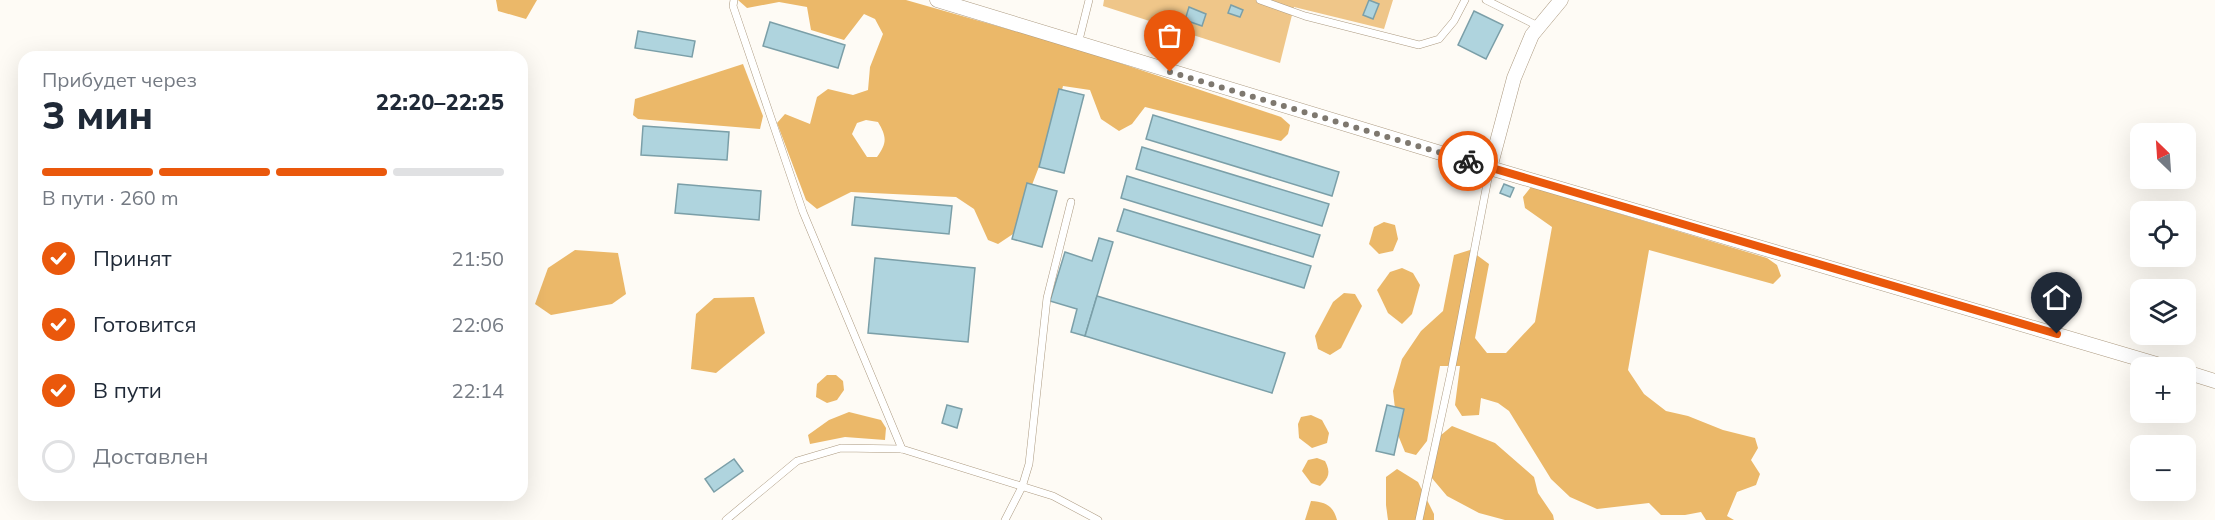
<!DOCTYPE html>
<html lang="ru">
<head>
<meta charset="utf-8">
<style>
  :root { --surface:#fff; --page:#f2f2f3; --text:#1f2937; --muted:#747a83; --line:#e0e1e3; --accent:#ea580c }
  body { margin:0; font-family:Mulish,sans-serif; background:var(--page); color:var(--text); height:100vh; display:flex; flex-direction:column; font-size:22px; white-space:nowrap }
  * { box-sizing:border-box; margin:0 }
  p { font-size:20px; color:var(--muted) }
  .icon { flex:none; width:33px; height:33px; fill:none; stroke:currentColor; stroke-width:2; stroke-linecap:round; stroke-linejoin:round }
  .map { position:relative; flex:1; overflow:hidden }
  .drawer { position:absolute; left:18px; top:51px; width:510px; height:450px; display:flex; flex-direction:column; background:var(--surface); border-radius:18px; box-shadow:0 6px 24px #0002 }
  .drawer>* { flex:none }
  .needle { width:39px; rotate:335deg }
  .tools { position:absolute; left:2130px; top:123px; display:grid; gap:12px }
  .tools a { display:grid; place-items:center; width:66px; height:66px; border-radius:12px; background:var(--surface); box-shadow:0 6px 24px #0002; font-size:30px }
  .pin { position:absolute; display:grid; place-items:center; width:51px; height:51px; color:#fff; margin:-62px -26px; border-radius:50% 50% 50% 0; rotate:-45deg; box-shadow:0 0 6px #0007 }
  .pin .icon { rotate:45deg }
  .courier { position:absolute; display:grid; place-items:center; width:60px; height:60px; margin:-30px; border:4px solid #ea580c; border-radius:50%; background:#fff; color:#222; box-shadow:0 2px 8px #0007 }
  .headline em { font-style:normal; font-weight:800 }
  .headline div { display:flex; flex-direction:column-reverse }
  .headline { display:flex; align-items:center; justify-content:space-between; height:102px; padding:0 24px }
  h1 { font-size:39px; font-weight:800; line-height:45px }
  .bar { display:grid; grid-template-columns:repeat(4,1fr); gap:9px 6px; align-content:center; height:72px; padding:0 24px }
  .bar i { height:8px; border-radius:4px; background:var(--line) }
  .bar .on { background:var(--accent) }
  .bar p { grid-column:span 4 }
  ol { padding:0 24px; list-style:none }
  li { display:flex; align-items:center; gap:18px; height:66px }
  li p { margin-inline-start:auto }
  li .icon { padding:6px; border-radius:50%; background:var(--accent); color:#fff; stroke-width:4 }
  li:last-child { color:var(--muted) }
  li i { width:33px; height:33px; border:3px solid var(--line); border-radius:50% }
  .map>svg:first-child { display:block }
  .green { fill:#efc689 }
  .forest { fill:#ebb869; fill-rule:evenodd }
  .building { fill:#afd4de; stroke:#7b9fa8; stroke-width:1.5 }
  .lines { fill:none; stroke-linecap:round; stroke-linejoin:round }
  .lane-casing { stroke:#ac9a81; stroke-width:8 }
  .street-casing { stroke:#ac9a81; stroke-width:15 }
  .lane { stroke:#fff; stroke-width:7 }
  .street { stroke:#fff; stroke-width:14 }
  .done { stroke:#7e786f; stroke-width:6; stroke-dasharray:0 10.8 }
  .route { stroke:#ea580c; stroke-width:8 }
</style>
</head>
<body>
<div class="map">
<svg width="2215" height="520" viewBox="0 0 2215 520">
  <rect width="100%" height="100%" fill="#fefbf5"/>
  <path class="green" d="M1104 0H1393L1384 29 1294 7 1280 63 1103 6Z"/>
  <g class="forest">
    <path d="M496 0H537L526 19 498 11Z"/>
    <path d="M738 0H906L1078 49 1281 117 1290 125 1288 134 1281 141 1145 107 1132 124 1119 131 1101 119 1090 90 1063 86 1047 146 1013 234 998 244 988 240 974 209 956 197 851 192 817 209 806 200 777 123 785 114 810 124 817 97 828 89 853 95 868 90 870 67 883 34 875 19 864 14 844 40 811 30 807 7 779 2 747 8ZM866 120 878 122C887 137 887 143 877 157H867L852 134 857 123Z"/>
    <path d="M743 64 763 116 760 129 638 119 633 115 635 99Z"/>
    <path d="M1531 187 1767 258 1777 265 1781 276 1773 284 1649 250 1628 370 1644 394 1666 411 1688 416 1723 430 1755 438 1758 448 1751 460 1760 474 1756 485 1737 492 1727 516 1734 520H1706L1701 512 1685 515H1661L1649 503 1597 509 1570 497 1551 479 1509 411 1498 403 1481 398 1479 415 1462 416 1455 405 1460 366H1440L1427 441 1416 455 1405 452 1398 435 1393 391 1402 359 1421 331 1443 311 1454 255 1470 250 1489 264 1475 338 1487 353H1506L1535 322 1552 227 1525 208 1523 197Z"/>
    <path d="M1384 222 1395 225 1398 239 1393 251 1379 254 1369 244 1374 227Z"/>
    <path d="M575 250 618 253 626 294 612 304 551 315 535 304 548 268Z"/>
    <path d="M1402 268 1413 273 1420 285 1412 314 1402 324 1388 313 1377 290 1390 272Z"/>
    <path d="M1344 293 1355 294 1362 306 1341 348 1330 355 1318 349 1315 336 1333 302Z"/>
    <path d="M754 297 765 333 716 373 691 369 696 314 714 298Z"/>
    <path d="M827 375H836L843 381 844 390 837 400 827 403 816 397 817 384Z"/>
    <path d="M849 412 881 420 886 428 885 440 845 437 810 444 808 435 829 420Z"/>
    <path d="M1311 415 1322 420 1329 433 1327 443 1312 448 1299 438 1298 424 1301 417Z"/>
    <path d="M1452 426 1495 443 1534 477 1538 493 1553 515 1554 520H1505L1479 513 1447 496 1431 477 1441 435Z"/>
    <path d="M1317 458 1325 461C1331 472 1329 478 1320 486L1311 483 1302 471 1308 460Z"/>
    <path d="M1397 469 1418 482 1434 514V520H1388L1386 505V477Z"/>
    <path d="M1311 501C1325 502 1333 505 1337 520H1305Z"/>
  </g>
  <g class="building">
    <path d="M1369 0 1379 4 1373 19 1363 15Z"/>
    <path d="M1231 5 1243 10 1240 17 1228 13Z"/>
    <path d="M1189 7 1206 14 1202 26 1185 20Z"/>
    <path d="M1474 11 1503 25 1486 59 1458 45Z"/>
    <path d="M770 22 845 45 838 68 763 46Z"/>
    <path d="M638 31 695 41 692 57 635 48Z"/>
    <path d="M1059 89 1084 95 1064 173 1039 167Z"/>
    <path d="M1153 115 1339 172 1332 196 1146 139Z"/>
    <path d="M643 126 729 132 727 160 641 155Z"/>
    <path d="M1142 147 1329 204 1322 226 1136 169Z"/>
    <path d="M1127 176 1320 235 1313 257 1121 198Z"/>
    <path d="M1027 183 1057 191 1042 247 1012 239Z"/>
    <path d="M678 184 761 191 759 220 675 213Z"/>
    <path d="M1504 184 1514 188 1510 197 1500 193Z"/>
    <path d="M855 197 952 206 949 234 852 225Z"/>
    <path d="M1124 209 1311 266 1304 288 1117 231Z"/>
    <path d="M1099 238 1113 242 1085 336 1071 332 1077 309 1050 301 1065 252 1092 261Z"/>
    <path d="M875 258 975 268 968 342 868 333Z"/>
    <path d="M1097 296 1285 353 1272 393 1085 336Z"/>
    <path d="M947 405 962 409 957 428 942 423Z"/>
    <path d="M1387 405 1404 409 1394 455 1376 451Z"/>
    <path d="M734 459 743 471 714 492 705 479Z"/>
  </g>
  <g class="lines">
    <defs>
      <g id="lane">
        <path d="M734 0 733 6 803 212 902 449"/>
        <path d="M1260 0 1305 16 1419 45 1439 39 1454 21 1465 0"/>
        <path d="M1486 0 1538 26"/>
        <path d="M1078 44 1089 0"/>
        <path d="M726 520 797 461 841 448 902 449 1053 496 1098 520"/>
        <path d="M1005 520 1022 487 1029 464 1047 298 1071 202"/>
        <path d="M1419 520 1451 372 1490 168"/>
      </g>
      <g id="street">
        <path d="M937 0 1490 168 2170 368"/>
        <path d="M1490 168 1514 78 1532 35 1561 0"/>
        <path d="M2186 372 2215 381"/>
      </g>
    </defs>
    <use href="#lane" class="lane-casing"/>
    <use href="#street" class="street-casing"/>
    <use href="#lane" class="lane"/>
    <use href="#street" class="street"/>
  </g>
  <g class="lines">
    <path class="done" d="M1170 72 1468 161"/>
    <path class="route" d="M1468 161 2057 334"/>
  </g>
</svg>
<div class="tools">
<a><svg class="needle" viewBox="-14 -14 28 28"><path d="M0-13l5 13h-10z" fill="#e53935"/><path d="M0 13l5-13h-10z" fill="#747a83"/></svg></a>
<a><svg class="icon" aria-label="locate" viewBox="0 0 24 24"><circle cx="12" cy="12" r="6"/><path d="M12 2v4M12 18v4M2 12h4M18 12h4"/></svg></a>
<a><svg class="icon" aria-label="layers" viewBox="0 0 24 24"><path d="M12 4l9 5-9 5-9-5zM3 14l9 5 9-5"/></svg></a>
<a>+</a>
<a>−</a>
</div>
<div class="pin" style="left:1170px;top:72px;background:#ea580c"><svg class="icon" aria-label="bag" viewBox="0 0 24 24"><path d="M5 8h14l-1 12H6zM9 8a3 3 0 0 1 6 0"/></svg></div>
<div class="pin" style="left:2057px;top:334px;background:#1f2937"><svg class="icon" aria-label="home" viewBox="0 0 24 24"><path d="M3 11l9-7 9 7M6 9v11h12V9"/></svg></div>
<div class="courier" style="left:1468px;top:161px"><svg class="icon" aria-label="bike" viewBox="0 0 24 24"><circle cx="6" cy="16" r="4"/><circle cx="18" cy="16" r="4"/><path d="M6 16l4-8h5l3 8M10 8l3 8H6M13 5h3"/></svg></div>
<section class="drawer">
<div class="headline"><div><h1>3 мин</h1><p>Прибудет через</p></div><em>22:20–22:25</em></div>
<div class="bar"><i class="on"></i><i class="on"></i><i class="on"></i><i></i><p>В пути · 260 m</p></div>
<ol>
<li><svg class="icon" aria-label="check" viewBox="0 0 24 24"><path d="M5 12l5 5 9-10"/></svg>Принят<p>21:50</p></li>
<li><svg class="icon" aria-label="check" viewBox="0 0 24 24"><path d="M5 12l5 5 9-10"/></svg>Готовится<p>22:06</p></li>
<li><svg class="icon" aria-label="check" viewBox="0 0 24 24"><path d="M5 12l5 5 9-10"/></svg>В пути<p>22:14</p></li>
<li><i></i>Доставлен</li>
</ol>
</section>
</div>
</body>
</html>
